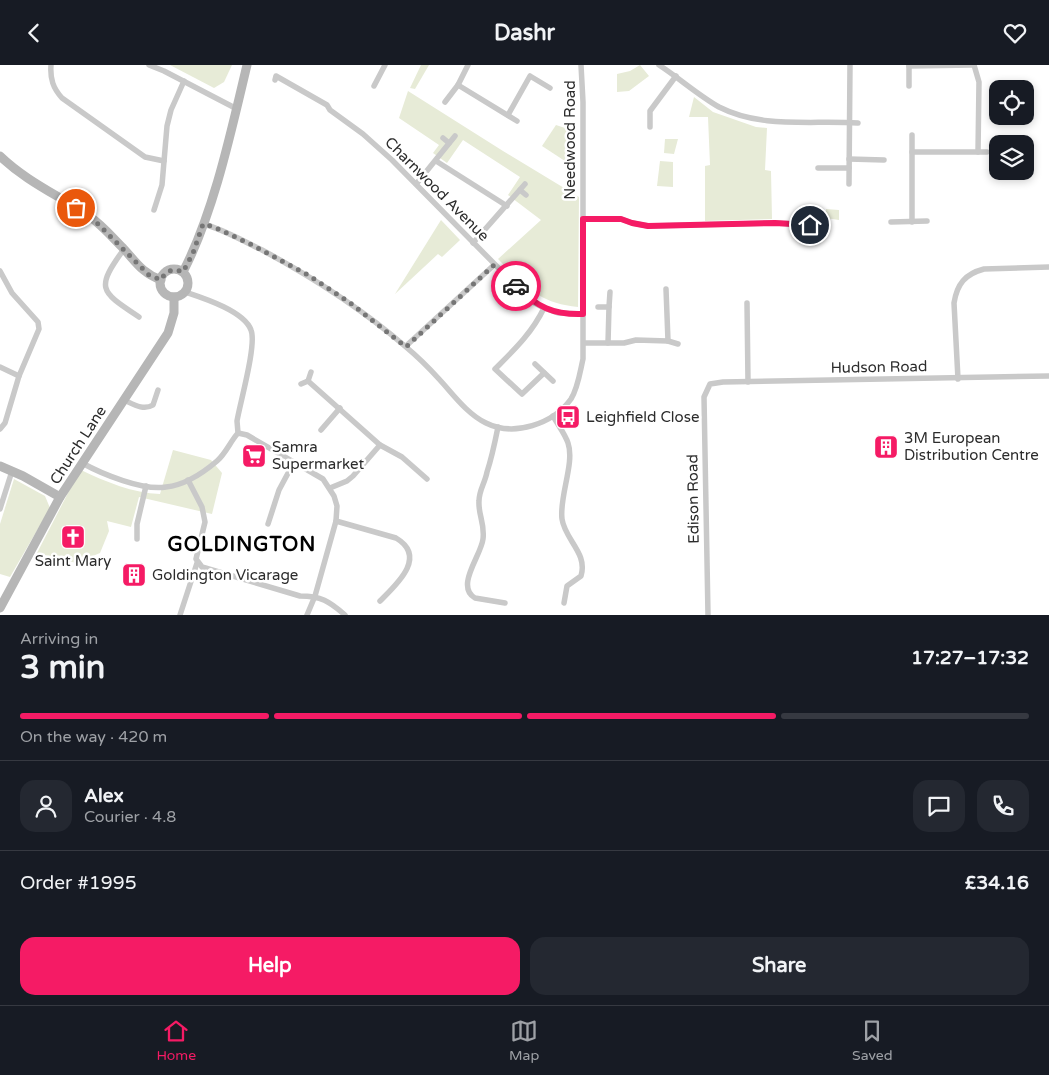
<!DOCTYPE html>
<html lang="en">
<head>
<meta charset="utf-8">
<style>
  :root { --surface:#171b24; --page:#242831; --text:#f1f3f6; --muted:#9ea1a6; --line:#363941; --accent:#f51b65 }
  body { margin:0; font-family:"Varela Round",sans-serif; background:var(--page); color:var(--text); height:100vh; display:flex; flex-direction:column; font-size:19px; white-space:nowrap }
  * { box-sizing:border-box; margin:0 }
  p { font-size:16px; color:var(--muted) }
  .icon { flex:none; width:28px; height:28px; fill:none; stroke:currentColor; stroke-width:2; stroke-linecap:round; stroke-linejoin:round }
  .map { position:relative; height:550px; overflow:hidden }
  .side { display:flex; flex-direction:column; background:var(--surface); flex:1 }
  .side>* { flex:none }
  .controls { position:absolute; left:989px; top:15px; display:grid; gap:10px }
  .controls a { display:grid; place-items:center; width:45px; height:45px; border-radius:10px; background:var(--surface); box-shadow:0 2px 8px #0003; font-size:25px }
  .pin { position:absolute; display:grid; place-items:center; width:42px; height:42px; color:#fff; margin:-21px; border:2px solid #fff; border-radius:50%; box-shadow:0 1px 5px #0007 }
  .courier { position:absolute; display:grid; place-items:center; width:50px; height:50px; margin:-25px; border:4px solid #f51b65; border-radius:50%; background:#fff; color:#222; box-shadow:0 1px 6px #0007 }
  .head em { font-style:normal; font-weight:800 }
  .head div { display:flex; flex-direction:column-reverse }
  .head { display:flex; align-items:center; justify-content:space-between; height:85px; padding:0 20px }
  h1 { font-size:32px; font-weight:800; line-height:38px }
  .bar { display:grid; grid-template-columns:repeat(4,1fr); gap:8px 5px; align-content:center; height:60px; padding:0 20px }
  .bar i { height:6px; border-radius:4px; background:var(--line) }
  .bar .on { background:var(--accent) }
  .bar p { grid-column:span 4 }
  .line { display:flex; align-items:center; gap:12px; padding:0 20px; border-top:1px solid var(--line) }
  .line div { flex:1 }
  .round { display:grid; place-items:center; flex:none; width:52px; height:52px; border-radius:15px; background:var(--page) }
  .cta { display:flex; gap:10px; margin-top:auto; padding:10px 20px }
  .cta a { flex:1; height:58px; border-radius:15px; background:var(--accent); color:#fff; font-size:20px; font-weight:800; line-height:58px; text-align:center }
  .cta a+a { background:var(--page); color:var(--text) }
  header { display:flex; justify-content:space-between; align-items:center; height:65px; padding:0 20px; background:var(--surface); font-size:22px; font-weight:800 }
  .dock { display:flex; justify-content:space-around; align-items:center; height:70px; border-top:1px solid var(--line); background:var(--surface); font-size:14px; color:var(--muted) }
  .dock a { display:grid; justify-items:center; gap:2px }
  .dock .on { color:var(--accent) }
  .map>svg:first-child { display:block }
  .green { fill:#e7ebd7 }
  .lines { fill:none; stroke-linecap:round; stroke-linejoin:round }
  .street { stroke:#c9c9c9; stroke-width:5.5 }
  .secondary { stroke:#b6b6b6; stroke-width:9 }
  .done { stroke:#767676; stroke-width:5; stroke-dasharray:0 9 }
  .route { stroke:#f51b65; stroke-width:6 }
  .labels { text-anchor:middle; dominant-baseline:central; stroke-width:5; stroke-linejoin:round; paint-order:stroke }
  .street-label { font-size:15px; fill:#2c2c2c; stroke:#fff }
  .poi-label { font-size:15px; fill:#2c2c2c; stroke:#fff; text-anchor:start }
  .district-label { font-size:20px; font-weight:bold; letter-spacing:1px; fill:#000; stroke:#fff }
</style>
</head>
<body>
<header><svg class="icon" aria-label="back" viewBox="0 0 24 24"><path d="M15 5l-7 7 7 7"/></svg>Dashr<svg class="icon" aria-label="heart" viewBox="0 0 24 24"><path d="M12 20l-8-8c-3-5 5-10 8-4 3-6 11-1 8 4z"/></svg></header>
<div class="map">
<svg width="1049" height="550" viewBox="0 0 1049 550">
  <rect width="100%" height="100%" fill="#fff"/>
  <g class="green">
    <path d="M170 0H232L224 17 214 23Z"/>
    <path d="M421 0H429L415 24 410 23Z"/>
    <path d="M640 0 649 11 629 26 617 27V9L630 6Z"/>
    <path d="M408 26 503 86 579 132 578 242C540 239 523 220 498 194L541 155 508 130 520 112 463 75 447 98 433 88 439 80 399 53Z"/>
    <path d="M694 32 713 47 756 62 767 63 765 105 771 106 772 154 705 156V101L710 100 708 52H689Z"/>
    <path d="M556 60 574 66 575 99 568 98 542 81Z"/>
    <path d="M665 74H678L674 89 664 88Z"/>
    <path d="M660 96 673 97V122L657 121Z"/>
    <path d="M826 144 839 145V155L826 153Z"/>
    <path d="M441 155 460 175 442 192 438 189 395 229Z"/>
    <path d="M173 385 211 395 222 408 212 449 139 432 131 462 107 456 109 466 100 488 76 498 37 488 68 428 81 405C106 417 133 428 160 429Z"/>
    <path d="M14 414 45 431 50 443 10 512 0 509V459Z"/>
  </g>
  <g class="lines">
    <g class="street">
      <path d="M51 0C50 14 53 23 62 33L145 92 164 96"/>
      <path d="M149 0 164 6 237 44"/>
      <path d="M659 0C679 13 698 30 719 42 762 64 811 55 858 58"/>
      <path d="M974 0 979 17 978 87"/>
      <path d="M909 1 973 0"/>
      <path d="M275 15 276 11 327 40 330 45 363 69 392 95 531 236 544 243 558 248 583 249"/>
      <path d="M458 20 517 56"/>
      <path d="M374 21 385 0"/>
      <path d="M909 21V0"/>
      <path d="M445 37 458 20 468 0"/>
      <path d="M508 50 530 11 550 23"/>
      <path d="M650 62V46L676 11"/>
      <path d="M443 73 449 78"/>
      <path d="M912 87H987"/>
      <path d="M849 94 884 95"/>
      <path d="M436 96 507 141"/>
      <path d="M818 103H849"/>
      <path d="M417 118 455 71"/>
      <path d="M849 119 850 0"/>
      <path d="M520 125 526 130"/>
      <path d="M154 145 162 120 167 61 171 45 184 16"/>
      <path d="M583 154H621L632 158 648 161 775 158 810 160"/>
      <path d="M891 157 927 156"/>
      <path d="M912 157V70"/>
      <path d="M203 159C223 164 243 176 262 185 314 213 362 244 406 282 418 292 429 303 439 314 453 329 467 349 486 358 514 372 553 359 571 334 578 323 580 307 583 294V37L581 0"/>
      <path d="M473 178 525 119"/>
      <path d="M124 184C95 224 100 226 139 252"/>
      <path d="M0 206 12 228 38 257 39 264 19 311 5 358 0 364"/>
      <path d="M747 238 748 317"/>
      <path d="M609 242 610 227"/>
      <path d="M544 243C532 268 514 285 495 304L522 329 544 308"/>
      <path d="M668 276 678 279"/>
      <path d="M584 278H608L609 242H598"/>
      <path d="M608 278H624L636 275 668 276 666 224"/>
      <path d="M406 281 494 200"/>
      <path d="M535 299 553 316"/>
      <path d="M0 302 19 311"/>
      <path d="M958 314 954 238C957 219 965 209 984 204L1049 202"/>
      <path d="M308 316 380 380 402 392 427 414"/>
      <path d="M308 316 311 307"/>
      <path d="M301 319 308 316"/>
      <path d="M124 335C133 339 143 346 153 340L158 325"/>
      <path d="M553 351C558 360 565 369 568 378 575 398 559 432 562 454 565 475 588 488 581 511L567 521 564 538"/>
      <path d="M498 362C495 377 492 392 487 407 485 418 479 425 479 436 478 450 485 458 483 474 481 491 455 521 475 533L505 538"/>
      <path d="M321 365 340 343"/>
      <path d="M238 368 247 370 323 414 334 431 337 441 336 456 315 531 307 550"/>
      <path d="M82 398C102 409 143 426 166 422 185 420 203 408 217 396 226 388 230 377 238 368L237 356C240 338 257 279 251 265 244 246 203 233 185 227"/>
      <path d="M188 415 202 442 205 457 196 494 202 502 300 531C321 531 329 536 345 550"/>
      <path d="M330 423 347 416 353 411 380 380"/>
      <path d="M0 444 12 406"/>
      <path d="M336 456 396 473C428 492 396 520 380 536"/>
      <path d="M268 459 279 425 294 397"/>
      <path d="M137 474V459L146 421"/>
      <path d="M180 550 197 498"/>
      <path d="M708 550 704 332 710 319 723 317 1049 311"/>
    </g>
    <g class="secondary">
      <path d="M0 91C27 117 60 131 89 151 102 160 113 173 123 183 136 197 142 208 161 215"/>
      <circle cx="174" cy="218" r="14"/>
      <path d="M183 207C214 147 231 67 247 0"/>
      <path d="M0 401 23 411 60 432"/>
      <path d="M0 543 60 432 168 268 174 248V232"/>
    </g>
  </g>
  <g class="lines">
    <path class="done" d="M76 143 91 152 149 210 161 215C166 205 173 203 183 207L193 188 203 159 214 162 250 179 308 210 349 237 406 282 494 200 516 221"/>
    <path class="route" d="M516 221C537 242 553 250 583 249V154H621L632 158 648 161 775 158 810 160"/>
  </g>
  <defs>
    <symbol id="bus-square" viewBox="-11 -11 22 22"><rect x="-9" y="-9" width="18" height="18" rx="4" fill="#f51b65" stroke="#fff"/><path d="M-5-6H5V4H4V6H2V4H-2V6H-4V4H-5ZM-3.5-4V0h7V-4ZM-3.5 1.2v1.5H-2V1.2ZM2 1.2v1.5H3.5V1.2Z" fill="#fff"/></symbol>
    <symbol id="building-square" viewBox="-11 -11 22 22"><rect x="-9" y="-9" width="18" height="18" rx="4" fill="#f51b65" stroke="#fff"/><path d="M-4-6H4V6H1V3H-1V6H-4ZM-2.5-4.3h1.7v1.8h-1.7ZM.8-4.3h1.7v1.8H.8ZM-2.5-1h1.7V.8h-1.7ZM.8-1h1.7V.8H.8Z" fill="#fff"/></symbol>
    <symbol id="supermarket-square" viewBox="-11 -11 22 22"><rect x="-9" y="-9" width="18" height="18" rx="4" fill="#f51b65" stroke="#fff"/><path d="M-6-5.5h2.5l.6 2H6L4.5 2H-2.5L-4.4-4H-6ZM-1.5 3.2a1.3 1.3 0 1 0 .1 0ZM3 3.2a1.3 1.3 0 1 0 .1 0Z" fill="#fff"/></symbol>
    <symbol id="church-square" viewBox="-11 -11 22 22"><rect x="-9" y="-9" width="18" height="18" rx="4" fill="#f51b65" stroke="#fff"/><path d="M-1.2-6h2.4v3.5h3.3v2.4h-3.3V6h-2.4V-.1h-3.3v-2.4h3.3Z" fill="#fff"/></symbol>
  </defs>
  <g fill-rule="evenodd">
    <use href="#bus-square" x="554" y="338" width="28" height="28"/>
    <use href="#building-square" x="872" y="368" width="28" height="28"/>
    <use href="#supermarket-square" x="240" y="377" width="28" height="28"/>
    <use href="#church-square" x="59" y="458" width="28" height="28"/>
    <use href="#building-square" x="120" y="496" width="28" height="28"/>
  </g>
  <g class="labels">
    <g class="street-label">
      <text transform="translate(570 75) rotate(-90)">Needwood Road</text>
      <text transform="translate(437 124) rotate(45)">Charnwood Avenue</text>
      <text transform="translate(879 302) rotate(-1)">Hudson Road</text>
      <text transform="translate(78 380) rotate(-57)">Church Lane</text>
      <text transform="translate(693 434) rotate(-91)">Edison Road</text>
    </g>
    <g class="poi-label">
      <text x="586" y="352">Leighfield Close</text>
      <text x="904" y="373">3M European<tspan x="904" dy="17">Distribution Centre</tspan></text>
      <text x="272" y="382">Samra<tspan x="272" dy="17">Supermarket</tspan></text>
      <text x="73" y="496" text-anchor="middle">Saint Mary</text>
      <text x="152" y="510">Goldington Vicarage</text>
    </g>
    <g class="district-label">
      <text x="242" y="480">GOLDINGTON</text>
    </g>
  </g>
</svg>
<div class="controls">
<a><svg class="icon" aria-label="locate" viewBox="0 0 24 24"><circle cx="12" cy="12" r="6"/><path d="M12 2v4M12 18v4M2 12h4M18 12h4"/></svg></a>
<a><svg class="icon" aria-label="layers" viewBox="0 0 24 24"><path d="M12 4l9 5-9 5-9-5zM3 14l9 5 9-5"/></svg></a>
</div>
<div class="pin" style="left:76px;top:143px;background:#ea580c"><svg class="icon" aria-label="bag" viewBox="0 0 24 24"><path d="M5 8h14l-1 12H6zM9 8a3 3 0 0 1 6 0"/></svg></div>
<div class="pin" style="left:810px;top:160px;background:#1f2937"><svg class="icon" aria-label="home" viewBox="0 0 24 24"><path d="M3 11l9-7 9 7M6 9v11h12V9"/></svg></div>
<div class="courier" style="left:516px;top:221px"><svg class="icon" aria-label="car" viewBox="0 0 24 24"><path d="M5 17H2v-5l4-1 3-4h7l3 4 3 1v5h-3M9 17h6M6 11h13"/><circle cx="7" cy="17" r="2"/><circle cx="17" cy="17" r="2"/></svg></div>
</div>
<section class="side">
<div class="head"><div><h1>3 min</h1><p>Arriving in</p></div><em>17:27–17:32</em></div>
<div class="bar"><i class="on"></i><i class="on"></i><i class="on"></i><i></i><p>On the way · 420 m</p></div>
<div class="line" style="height:90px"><a class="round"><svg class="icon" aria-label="person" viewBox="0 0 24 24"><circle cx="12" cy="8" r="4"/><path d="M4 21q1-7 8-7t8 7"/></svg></a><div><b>Alex</b><p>Courier · 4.8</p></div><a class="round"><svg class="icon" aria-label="chat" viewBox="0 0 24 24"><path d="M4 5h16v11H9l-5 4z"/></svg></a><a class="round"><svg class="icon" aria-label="phone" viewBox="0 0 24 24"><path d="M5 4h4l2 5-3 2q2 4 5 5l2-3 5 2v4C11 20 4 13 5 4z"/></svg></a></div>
<div class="line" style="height:65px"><div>Order #1995</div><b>£34.16</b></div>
<div class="cta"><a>Help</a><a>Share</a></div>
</section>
<nav class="dock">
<a class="on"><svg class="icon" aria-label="home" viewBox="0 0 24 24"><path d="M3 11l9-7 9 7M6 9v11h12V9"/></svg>Home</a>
<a><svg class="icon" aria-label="map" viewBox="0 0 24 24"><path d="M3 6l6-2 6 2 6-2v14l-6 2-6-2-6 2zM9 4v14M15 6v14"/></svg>Map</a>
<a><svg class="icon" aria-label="saved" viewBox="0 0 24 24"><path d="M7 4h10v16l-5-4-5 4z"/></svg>Saved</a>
</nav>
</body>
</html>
